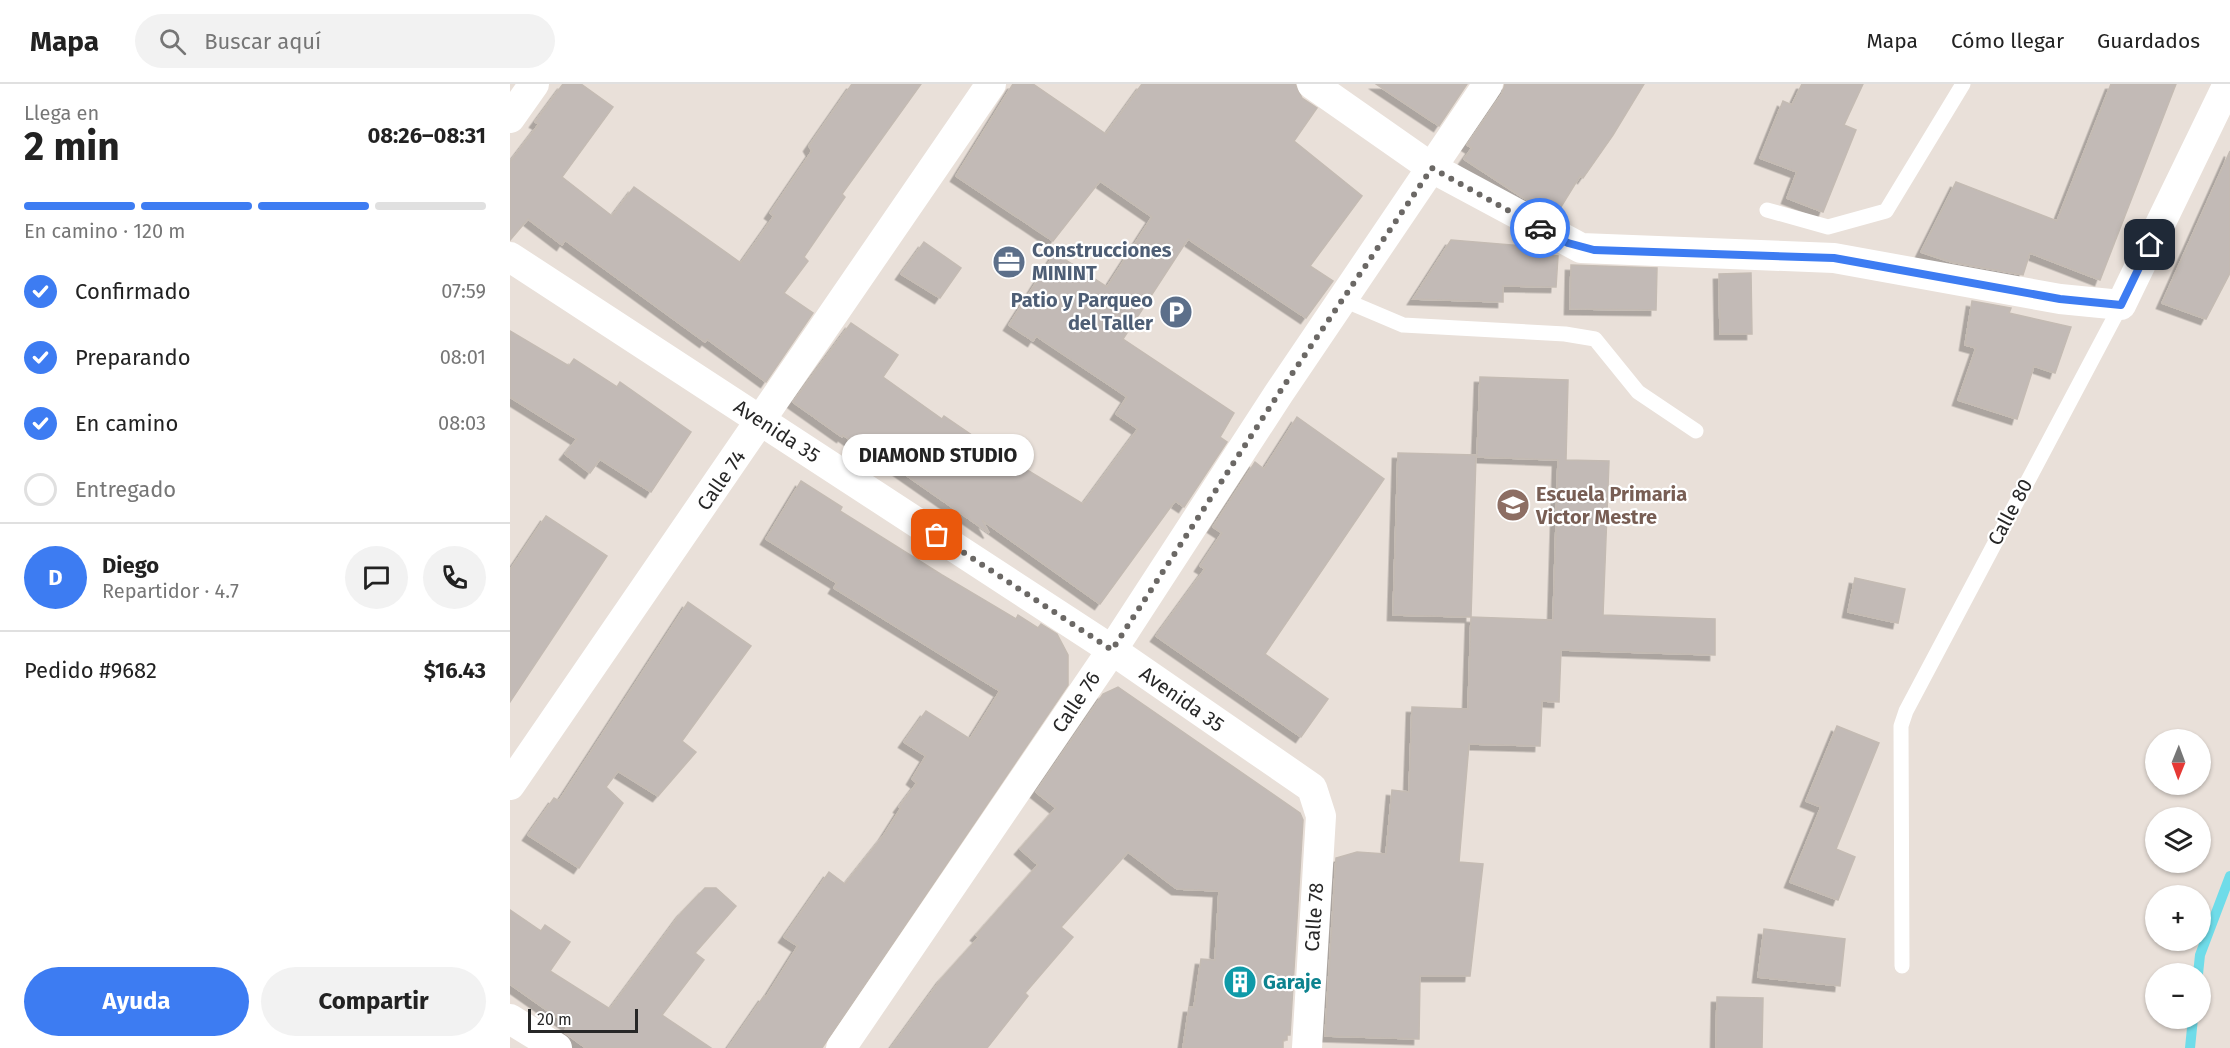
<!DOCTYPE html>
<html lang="es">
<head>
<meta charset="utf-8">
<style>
  :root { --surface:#fff; --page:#f2f2f2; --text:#222; --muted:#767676; --line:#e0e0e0; --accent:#3d7cf2 }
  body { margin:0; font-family:"Fira Sans",sans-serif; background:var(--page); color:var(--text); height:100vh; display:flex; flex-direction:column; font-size:22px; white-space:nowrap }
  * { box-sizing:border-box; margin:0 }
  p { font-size:20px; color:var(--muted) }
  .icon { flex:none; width:33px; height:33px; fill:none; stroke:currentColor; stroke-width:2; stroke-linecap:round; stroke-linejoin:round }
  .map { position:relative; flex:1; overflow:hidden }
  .panel { display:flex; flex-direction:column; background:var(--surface); width:510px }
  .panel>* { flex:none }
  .needle { width:39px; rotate:181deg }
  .fabs { position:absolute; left:1635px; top:645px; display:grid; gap:12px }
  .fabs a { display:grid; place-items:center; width:66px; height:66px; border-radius:50%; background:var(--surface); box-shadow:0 2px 4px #0004; font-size:30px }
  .scale { position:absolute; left:18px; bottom:15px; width:110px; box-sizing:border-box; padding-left:6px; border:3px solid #272727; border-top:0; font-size:16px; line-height:21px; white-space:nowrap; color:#272727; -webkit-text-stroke:4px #fff; paint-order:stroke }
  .pin { position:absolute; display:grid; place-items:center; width:51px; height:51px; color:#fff; margin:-26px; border-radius:12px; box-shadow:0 3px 9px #0006 }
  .courier { position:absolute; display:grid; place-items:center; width:60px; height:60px; margin:-30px; border:4px solid #3d7cf2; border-radius:50%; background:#fff; color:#222; box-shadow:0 2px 8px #0007 }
  .bubble { position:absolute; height:42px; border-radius:21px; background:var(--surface); box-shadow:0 2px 4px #0004; font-size:20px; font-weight:700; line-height:42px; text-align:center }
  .headline em { font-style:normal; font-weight:700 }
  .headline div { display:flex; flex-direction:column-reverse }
  .headline { display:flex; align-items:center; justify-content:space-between; height:102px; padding:0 24px }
  h1 { font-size:39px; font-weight:700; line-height:45px }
  .bar { display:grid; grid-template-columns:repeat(4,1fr); gap:9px 6px; align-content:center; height:72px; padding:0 24px }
  .bar i { height:8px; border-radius:4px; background:var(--line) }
  .bar .selected { background:var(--accent) }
  .bar p { grid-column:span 4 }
  .line { display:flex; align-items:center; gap:15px; padding:0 24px; border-top:2px solid var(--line) }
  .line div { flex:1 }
  .round { display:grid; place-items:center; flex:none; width:63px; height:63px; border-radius:32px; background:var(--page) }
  ol { padding:0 24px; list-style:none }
  li { display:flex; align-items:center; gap:18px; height:66px }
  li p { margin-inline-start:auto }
  li .icon { padding:6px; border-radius:50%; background:var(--accent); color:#fff; stroke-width:4 }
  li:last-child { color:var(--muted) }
  li i { width:33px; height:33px; border:3px solid var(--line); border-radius:50% }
  .primary-button { display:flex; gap:12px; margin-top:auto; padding:12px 24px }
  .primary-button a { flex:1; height:69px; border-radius:36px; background:var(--accent); color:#fff; font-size:24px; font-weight:700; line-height:69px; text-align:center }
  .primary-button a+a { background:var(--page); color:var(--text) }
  header { display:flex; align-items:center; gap:36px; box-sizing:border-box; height:84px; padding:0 30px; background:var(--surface); border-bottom:2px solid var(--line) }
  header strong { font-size:28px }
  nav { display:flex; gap:33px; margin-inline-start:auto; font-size:21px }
  .search { width:420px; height:54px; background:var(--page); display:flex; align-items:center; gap:15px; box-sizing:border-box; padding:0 21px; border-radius:33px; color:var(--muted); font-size:22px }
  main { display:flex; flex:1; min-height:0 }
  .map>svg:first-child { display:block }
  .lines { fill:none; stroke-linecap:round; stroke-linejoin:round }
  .stream { stroke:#6fdce9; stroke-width:10 }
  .building { fill:#c2bab6; stroke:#c4bbb3; stroke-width:1.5; filter:url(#shadow) }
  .lane { stroke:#fff; stroke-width:15 }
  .street { stroke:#fff; stroke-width:30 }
  .done { stroke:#6b6865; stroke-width:6; stroke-dasharray:0 10.8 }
  .route { stroke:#3d7cf2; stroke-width:8 }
  .labels { text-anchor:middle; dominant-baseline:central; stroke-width:4.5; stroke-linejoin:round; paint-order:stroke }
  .service-label { font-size:20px; font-weight:bold; fill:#4e5e75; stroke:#fff; text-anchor:start }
  .street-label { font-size:20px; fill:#272727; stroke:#fff }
  .education-label { font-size:20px; font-weight:bold; fill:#785e54; stroke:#fff; text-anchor:start }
  .culture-label { font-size:20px; font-weight:bold; fill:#0d838f; stroke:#fff; text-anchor:start }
</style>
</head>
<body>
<header>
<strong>Mapa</strong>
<div class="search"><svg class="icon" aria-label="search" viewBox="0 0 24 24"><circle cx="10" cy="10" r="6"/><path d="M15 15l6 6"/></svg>Buscar aquí</div>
<nav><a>Mapa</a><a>Cómo llegar</a><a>Guardados</a></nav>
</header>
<main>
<section class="panel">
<div class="headline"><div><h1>2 min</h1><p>Llega en</p></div><em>08:26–08:31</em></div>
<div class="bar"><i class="selected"></i><i class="selected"></i><i class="selected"></i><i></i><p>En camino · 120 m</p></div>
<ol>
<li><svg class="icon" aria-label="check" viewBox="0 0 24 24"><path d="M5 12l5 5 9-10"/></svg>Confirmado<p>07:59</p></li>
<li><svg class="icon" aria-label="check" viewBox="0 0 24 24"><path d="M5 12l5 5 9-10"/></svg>Preparando<p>08:01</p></li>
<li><svg class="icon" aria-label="check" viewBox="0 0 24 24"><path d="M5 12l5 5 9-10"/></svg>En camino<p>08:03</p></li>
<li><i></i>Entregado</li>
</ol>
<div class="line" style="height:108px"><b class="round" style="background:var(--accent);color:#fff">D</b><div><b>Diego</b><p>Repartidor · 4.7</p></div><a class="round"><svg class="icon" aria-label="chat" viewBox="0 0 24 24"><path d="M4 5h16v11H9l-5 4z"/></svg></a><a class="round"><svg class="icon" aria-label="phone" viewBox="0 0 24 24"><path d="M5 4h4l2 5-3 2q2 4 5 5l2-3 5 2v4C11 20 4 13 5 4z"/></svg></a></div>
<div class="line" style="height:78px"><div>Pedido #9682</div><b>$16.43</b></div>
<div class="primary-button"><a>Ayuda</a><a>Compartir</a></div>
</section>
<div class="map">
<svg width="1720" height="964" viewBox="0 0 1720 964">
  <defs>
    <filter id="shadow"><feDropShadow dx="-5.5" dy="5.5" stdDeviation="0" flood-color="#0004"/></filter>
  </defs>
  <rect width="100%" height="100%" fill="#e9e0d9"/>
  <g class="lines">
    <g class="stream">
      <path d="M1688 890 1690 871 1720 792"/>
      <path d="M1680 964 1683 934"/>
    </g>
  </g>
  <g class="building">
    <path d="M53 0H71L103 23 52 93 102 132 124 103 231 179 264 132 260 129 302 67 299 62 342 0H411L332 110 335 113 294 173 298 177 274 209 303 229 256 298 197 255 195 258 55 156 52 161 18 135 0 156V78L29 40 25 38Z"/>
    <path d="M503 0H523L596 50 632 0H785L792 14 807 24 784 57 852 112 800 182 823 197 796 234 678 155 613 255 724 329 710 353 717 358 674 423 665 417 590 520 472 436 479 449 360 366 358 369 333 351 332 353 283 318 341 239 388 271 373 293 432 335 434 332 481 364 573 420 628 345 606 330 617 313 526 252 523 257 499 241 545 169 597 203 642 133 590 97 543 157 446 92Z"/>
    <path d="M866 0H957L929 42Z"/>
    <path d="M995 0H1134L1103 51 1073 94 1070 92 1046 131 1012 113 954 75 962 64 957 61 992 10Z"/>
    <path d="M1292 0H1353L1334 41 1346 46 1313 128 1277 114 1287 88 1250 74 1273 17 1282 21Z"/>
    <path d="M1601 0H1666L1590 196 1520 169 1513 191 1441 178 1411 168 1446 98 1547 137Z"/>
    <path d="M1720 67V189L1696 235 1652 219Z"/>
    <path d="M941 156 1025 163 1021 169 1048 172 1046 203 993 202V218L903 215Z"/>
    <path d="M414 158 451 184 430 214 391 190Z"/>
    <path d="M1061 181 1147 184 1146 226 1060 225Z"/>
    <path d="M1241 189 1242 250H1210L1209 190Z"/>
    <path d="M1462 217 1501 224 1499 229 1561 243 1545 289 1524 282 1507 335 1448 316 1466 264 1455 261Z"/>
    <path d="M0 247 59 282 64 275 107 303 110 298 181 348 141 408 90 375 80 389 55 370 67 355 0 313Z"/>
    <path d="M970 293 1058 296 1056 376 1099 377 1093 531 1205 535V571L1051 566 1049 618 1032 617 1030 662 959 660 949 778 973 780 960 892H910L909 955 815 952 826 774 847 768 876 770 882 706 899 708 902 623 958 625 961 533 1043 536 1048 376 967 373Z"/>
    <path d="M787 333 874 395 755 570 818 615 791 653 646 552 695 485 690 482 712 449 703 443 745 378 754 385Z"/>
    <path d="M888 369 966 371 961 533 883 531Z"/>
    <path d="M291 397 332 423 330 427 432 491 506 535 508 531 528 544 531 540 547 550 558 571V601L312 964H218L254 912 256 913 288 862 274 853 319 788 335 800 374 751 391 724 389 723 407 699 402 695 416 672 394 658 416 627 460 655 490 607 324 504 327 499 256 455Z"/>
    <path d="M36 432 97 472 0 618V486Z"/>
    <path d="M1345 494 1395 505 1388 539 1338 528Z"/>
    <path d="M178 518 241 562 172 657 186 668 148 712 108 687 96 703 113 719 69 784 18 751 44 714 49 717Z"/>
    <path d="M608 603 790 729 793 736 780 951H777V956H773V964H673L679 923H684L691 875 705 876 709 807 667 805 618 768 551 843 563 853 515 909 518 912 477 964H381L432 894 469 853 466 851 528 781 510 765 546 724 526 708 593 610Z"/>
    <path d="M1327 642 1369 659 1326 765 1345 773 1328 816 1280 798 1311 723 1296 717Z"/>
    <path d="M195 804H206L226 822 185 869 194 876 152 931 201 964H76L54 948 58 941 0 900V826L31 847 35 841 60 858 40 887 100 925 172 828Z"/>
    <path d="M1254 845 1335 855 1330 902 1248 893Z"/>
    <path d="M1207 913 1253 914 1252 964H1206Z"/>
  </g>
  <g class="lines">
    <g class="lane">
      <path d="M1257 126 1318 143 1376 127 1453 0"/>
      <path d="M834 216 893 241 1055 250 1085 255 1128 308 1186 347"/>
      <path d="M1392 882 1391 642 1396 627 1611 221"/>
    </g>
    <g class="street">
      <path d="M802 0 922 84 1071 164 1324 174 1550 215 1611 221 1718 0"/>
      <path d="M0 34 24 0"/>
      <path d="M0 173 602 566 802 704 811 732 797 964"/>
      <path d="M0 701 481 0"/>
      <path d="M0 935 47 964"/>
      <path d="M331 964 602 566 769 309 978 0"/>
    </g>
  </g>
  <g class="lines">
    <path class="done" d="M427 451 602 566 769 309 922 84 1030 144"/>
    <path class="route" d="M1030 144 1058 159 1084 166 1324 174 1550 215 1611 221 1640 161"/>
  </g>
  <defs>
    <symbol id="office-disc" viewBox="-11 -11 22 22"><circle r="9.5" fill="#5c6f8a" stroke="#fff"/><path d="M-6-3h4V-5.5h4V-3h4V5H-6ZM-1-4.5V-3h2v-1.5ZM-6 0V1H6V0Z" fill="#fff"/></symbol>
    <symbol id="parking-disc" viewBox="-11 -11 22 22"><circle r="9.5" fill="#5c6f8a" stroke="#fff"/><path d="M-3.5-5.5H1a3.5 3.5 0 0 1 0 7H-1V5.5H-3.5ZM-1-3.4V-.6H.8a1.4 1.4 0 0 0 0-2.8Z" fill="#fff"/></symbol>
    <symbol id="school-disc" viewBox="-11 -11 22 22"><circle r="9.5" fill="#8d6e63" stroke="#fff"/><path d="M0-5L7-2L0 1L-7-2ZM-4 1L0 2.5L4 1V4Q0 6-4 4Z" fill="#fff"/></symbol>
    <symbol id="building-disc" viewBox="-11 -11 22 22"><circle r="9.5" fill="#0f9aa8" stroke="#fff"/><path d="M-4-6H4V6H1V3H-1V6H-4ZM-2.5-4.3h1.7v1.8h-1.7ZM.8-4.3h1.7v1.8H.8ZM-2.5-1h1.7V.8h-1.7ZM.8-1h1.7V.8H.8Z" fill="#fff"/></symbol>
  </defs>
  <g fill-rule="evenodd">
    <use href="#office-disc" x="480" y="159" width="38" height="38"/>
    <use href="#parking-disc" x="647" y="209" width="38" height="38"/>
    <use href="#school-disc" x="984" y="402" width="38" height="38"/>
    <use href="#building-disc" x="711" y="879" width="38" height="38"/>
  </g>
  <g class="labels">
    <g class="service-label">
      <text x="522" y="166">Construcciones<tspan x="522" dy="23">MININT</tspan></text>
      <text x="643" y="216" text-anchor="end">Patio y Parqueo<tspan x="643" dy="23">del Taller</tspan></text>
    </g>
    <g class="street-label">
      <text transform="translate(267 347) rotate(33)">Avenida 35</text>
      <text transform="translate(211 396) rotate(-55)">Calle 74</text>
      <text transform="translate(1500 428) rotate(-62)">Calle 80</text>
      <text transform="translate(672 615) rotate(35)">Avenida 35</text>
      <text transform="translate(566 618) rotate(-56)">Calle 76</text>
      <text transform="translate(804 833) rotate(-86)">Calle 78</text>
    </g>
    <g class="education-label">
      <text x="1026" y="410">Escuela Primaria<tspan x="1026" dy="23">Victor Mestre</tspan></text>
    </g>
    <g class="culture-label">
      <text x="753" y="898">Garaje</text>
    </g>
  </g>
</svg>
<div class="fabs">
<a><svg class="needle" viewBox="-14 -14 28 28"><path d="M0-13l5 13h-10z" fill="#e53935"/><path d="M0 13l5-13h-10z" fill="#767676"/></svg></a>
<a><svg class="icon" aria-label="layers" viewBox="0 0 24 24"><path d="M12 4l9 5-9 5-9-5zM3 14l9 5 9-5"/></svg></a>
<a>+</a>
<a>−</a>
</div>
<div class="scale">20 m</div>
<div class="pin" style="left:427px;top:451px;background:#ea580c"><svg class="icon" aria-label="bag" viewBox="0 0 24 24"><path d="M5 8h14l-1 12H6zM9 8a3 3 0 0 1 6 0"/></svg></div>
<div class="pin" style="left:1640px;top:161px;background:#1f2937"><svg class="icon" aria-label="home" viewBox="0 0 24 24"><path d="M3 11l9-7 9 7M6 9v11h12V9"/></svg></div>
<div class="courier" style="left:1030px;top:144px"><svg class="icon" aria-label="car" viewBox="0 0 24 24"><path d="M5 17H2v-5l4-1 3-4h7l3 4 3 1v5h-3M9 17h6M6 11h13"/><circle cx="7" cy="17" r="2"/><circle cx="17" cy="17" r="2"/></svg></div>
<div class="bubble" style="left:332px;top:350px;width:192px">DIAMOND STUDIO</div>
</div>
</main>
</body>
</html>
